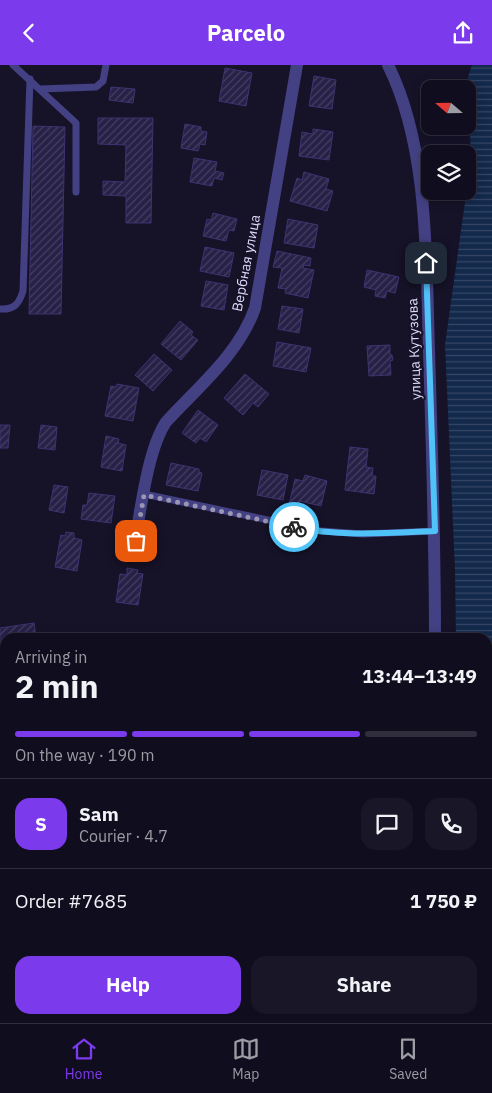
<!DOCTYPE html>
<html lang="en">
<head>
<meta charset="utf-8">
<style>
  :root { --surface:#100e1e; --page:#191727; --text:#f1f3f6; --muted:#9c9ca4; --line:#302e3c; --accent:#7c3aed }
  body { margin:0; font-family:"IBM Plex Sans",sans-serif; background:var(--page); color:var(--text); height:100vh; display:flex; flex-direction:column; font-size:19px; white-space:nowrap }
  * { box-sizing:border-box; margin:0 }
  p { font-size:16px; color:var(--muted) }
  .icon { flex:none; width:28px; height:28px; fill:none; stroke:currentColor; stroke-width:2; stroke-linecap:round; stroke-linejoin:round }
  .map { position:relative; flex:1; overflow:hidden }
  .sheet { position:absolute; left:0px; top:568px; width:492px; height:391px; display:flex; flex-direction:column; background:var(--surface); border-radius:15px 15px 0 0; box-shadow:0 2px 12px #0003,0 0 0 1px var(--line) }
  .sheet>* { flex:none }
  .needle { width:32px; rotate:290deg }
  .controls { position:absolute; left:421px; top:15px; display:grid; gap:10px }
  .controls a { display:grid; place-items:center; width:55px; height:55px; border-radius:10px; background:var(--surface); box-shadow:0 2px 12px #0003,0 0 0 1px var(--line); font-size:25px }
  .pin { position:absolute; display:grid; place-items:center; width:42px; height:42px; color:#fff; margin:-21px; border-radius:10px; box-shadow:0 2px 8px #0006 }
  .courier { position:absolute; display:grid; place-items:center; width:50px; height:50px; margin:-25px; border:4px solid #4fc3f7; border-radius:50%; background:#fff; color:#222; box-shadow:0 1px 6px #0007 }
  .overview em { font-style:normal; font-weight:700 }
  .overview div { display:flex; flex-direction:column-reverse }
  .overview { display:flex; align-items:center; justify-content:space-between; height:85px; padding:0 15px }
  h1 { font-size:32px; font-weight:700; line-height:38px }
  .bar { display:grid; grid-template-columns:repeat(4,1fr); gap:8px 5px; align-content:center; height:60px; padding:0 15px }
  .bar i { height:6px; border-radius:4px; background:var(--line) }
  .bar .active { background:var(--accent) }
  .bar p { grid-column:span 4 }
  .line { display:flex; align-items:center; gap:12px; padding:0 15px; border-top:1px solid var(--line) }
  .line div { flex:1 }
  .round { display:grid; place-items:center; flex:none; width:52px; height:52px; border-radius:15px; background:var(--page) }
  .action { display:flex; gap:10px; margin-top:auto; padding:10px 15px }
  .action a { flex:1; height:58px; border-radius:15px; background:var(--accent); color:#fff; font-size:20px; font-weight:700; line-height:58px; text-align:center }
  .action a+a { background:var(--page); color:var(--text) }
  header { display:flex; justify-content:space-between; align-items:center; height:65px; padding:0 15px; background:var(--accent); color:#fff; font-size:22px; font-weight:700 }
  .tabs { display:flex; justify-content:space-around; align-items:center; height:70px; border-top:1px solid var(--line); background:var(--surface); font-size:14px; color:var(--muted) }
  .tabs a { display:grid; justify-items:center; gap:2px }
  .tabs .active { color:var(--accent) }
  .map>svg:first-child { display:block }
  .water { fill:url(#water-rules) }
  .building { fill:url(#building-hatch); stroke:#3f3372 }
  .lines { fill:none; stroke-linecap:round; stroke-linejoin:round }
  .path { stroke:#3ab2aa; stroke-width:2.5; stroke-dasharray:2.5 4; stroke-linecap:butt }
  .lane { stroke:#434183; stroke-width:7 }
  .street { stroke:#434183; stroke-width:12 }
  .highway { stroke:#f360a8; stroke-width:15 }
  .rail { stroke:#16dbee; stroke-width:4; stroke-dasharray:8 6; stroke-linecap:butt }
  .done { stroke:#9995b2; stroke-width:5; stroke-dasharray:0 9 }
  .route { stroke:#4fc3f7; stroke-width:6 }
  .labels { text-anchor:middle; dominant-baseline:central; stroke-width:4.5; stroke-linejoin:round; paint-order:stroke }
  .street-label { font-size:14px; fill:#dfdcfc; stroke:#161228 }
</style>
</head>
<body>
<header><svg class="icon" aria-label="back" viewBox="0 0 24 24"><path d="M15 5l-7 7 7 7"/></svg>Parcelo<svg class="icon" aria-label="share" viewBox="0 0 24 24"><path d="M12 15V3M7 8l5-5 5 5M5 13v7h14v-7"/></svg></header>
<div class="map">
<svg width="492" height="958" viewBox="0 0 492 958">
  <defs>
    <pattern id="water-rules" width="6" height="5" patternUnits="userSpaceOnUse" patternTransform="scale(1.25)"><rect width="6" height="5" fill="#13294b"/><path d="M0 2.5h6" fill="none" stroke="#354766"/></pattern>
    <pattern id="building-hatch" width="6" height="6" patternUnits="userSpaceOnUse" patternTransform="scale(1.25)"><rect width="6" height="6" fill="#272047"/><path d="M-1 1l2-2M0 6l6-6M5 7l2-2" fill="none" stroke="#464062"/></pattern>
  </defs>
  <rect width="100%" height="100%" fill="#161228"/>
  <path class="water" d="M472 0H492V958H488L489 949 488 936V572H456L455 505 445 280 471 94 468 12Z"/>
  <g class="building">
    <path d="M225 3 252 8 246 41 219 36Z"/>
    <path d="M314 11 336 15 332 44 309 41Z"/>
    <path d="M111 22 135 24 133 38 109 35Z"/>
    <path d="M98 53H153L151 158H126V131L103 130V116L125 117 126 80 98 79Z"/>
    <path d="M185 59 201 62V66L207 67 205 80 200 79 198 86 181 83Z"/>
    <path d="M33 61 65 62 61 249H29Z"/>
    <path d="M313 64 333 67 329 95 299 91 302 67 313 69Z"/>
    <path d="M194 93 217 97 215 106 224 108 222 115 214 113 212 121 190 117Z"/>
    <path d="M304 107 329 114 326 124 333 126 327 146 290 136 297 113 302 115Z"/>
    <path d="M213 148 237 154 234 166 229 165 226 176 203 171 207 154 211 155Z"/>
    <path d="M288 154 318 160 314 183 284 178Z"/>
    <path d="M205 182 234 188 229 212 200 206Z"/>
    <path d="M277 186 311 193 310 201 304 200 303 203 314 205 308 233 285 228 286 224 278 223 282 203 273 202Z"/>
    <path d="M367 205 399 212 395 228 387 226 385 233 375 231 376 225 364 222Z"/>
    <path d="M206 216 228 220 224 245 201 241Z"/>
    <path d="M282 241 303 244 299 268 278 264Z"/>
    <path d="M180 256 193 267 191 270 198 275 181 295 161 279Z"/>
    <path d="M277 277 311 283 306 307 273 301Z"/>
    <path d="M390 280V290H392L393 295 390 296 391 310 369 311 367 281Z"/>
    <path d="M154 289 172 305 153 326 135 310Z"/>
    <path d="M245 309 269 329 258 342 253 338 243 350 224 333Z"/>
    <path d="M117 319 139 323 133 356 105 351 111 321 116 322Z"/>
    <path d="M198 345 218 360 206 377 200 373 196 378 182 368Z"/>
    <path d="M0 360H10L8 383H0Z"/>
    <path d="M41 360 57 362 55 385 38 383Z"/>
    <path d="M106 371 119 374 118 378 126 380 122 406 101 402Z"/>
    <path d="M350 382 368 384 366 402 373 403 372 411H376L374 429 345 425Z"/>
    <path d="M171 398 199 404V407L202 408 198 426 166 420Z"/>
    <path d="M262 405 288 410 283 435 257 430Z"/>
    <path d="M305 410 327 416 321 441 300 436 297 446 288 444 295 414 303 416Z"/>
    <path d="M54 420 68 422 64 448 49 445Z"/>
    <path d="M89 428 115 431 111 458 81 454 83 440H87Z"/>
    <path d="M66 467 74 468V473L82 475 77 506 55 502 61 470 65 471Z"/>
    <path d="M127 503 138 505 137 508 143 509 138 540 116 537 120 509 127 510Z"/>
    <path d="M34 558 36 572H5V600L0 601V563Z"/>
  </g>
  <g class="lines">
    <g class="path">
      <path d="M488 821H492"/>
      <path d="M0 862 5 863"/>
    </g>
    <g class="lane">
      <path d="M13 0 76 58V127"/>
      <path d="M40 24 96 22 103 16 106 0"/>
      <path d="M0 244C14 245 19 239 23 226L30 14"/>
      <path d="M144 429 321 466 363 469 435 466"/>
      <path d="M0 614 5 617"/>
      <path d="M0 744H5"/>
      <path d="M0 801 5 767"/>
    </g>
    <g class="street">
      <path d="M388 0C429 82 426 195 429 286 432 381 435 477 435 572"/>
      <path d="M135 476C141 443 148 384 166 357 198 322 239 289 255 243L297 0"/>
      <path d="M483 958V954"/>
    </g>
    <g class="highway">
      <path d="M0 821 5 822"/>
      <path d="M488 841H492"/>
    </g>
    <g class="rail">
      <path d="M0 931 5 932"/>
      <path d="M412 954 447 958"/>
    </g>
  </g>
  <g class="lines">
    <path class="done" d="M136 476 144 430 294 462"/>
    <path class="route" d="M294 462C341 472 388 468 435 466L426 198"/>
  </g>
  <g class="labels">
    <g class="street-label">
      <text transform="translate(246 198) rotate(-79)">Вербная улица</text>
      <text transform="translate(414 284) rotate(-92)">улица Кутузова</text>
    </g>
  </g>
</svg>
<div class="controls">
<a><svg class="needle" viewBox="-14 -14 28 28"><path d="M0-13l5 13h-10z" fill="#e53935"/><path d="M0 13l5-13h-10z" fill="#9c9ca4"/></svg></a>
<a><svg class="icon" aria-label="layers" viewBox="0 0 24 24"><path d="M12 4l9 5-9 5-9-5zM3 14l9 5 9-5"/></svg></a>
</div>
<div class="pin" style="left:136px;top:476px;background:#ea580c"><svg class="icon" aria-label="bag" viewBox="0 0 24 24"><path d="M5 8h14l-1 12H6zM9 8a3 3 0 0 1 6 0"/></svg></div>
<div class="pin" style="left:426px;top:198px;background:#1f2937"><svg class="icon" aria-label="home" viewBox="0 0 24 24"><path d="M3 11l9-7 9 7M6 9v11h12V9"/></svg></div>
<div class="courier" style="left:294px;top:462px"><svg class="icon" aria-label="bike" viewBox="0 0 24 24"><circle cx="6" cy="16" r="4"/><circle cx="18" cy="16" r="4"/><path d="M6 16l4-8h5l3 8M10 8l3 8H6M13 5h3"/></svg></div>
<section class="sheet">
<div class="overview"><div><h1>2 min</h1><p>Arriving in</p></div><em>13:44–13:49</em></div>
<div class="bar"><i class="active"></i><i class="active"></i><i class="active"></i><i></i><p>On the way · 190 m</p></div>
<div class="line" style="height:90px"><b class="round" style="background:var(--accent);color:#fff">S</b><div><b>Sam</b><p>Courier · 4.7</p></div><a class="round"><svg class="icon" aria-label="chat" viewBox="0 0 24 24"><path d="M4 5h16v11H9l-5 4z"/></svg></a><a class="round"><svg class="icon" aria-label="phone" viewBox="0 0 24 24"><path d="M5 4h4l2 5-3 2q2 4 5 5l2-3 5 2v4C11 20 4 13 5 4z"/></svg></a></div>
<div class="line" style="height:65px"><div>Order #7685</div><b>1 750 ₽</b></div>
<div class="action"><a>Help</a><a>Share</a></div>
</section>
</div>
<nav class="tabs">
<a class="active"><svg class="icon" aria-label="home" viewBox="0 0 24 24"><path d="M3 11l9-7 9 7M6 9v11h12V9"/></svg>Home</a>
<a><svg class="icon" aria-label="map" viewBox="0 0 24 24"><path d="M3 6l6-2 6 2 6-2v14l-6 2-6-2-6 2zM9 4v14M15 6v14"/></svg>Map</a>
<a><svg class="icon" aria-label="saved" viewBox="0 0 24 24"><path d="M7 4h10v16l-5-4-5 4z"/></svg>Saved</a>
</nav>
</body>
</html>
